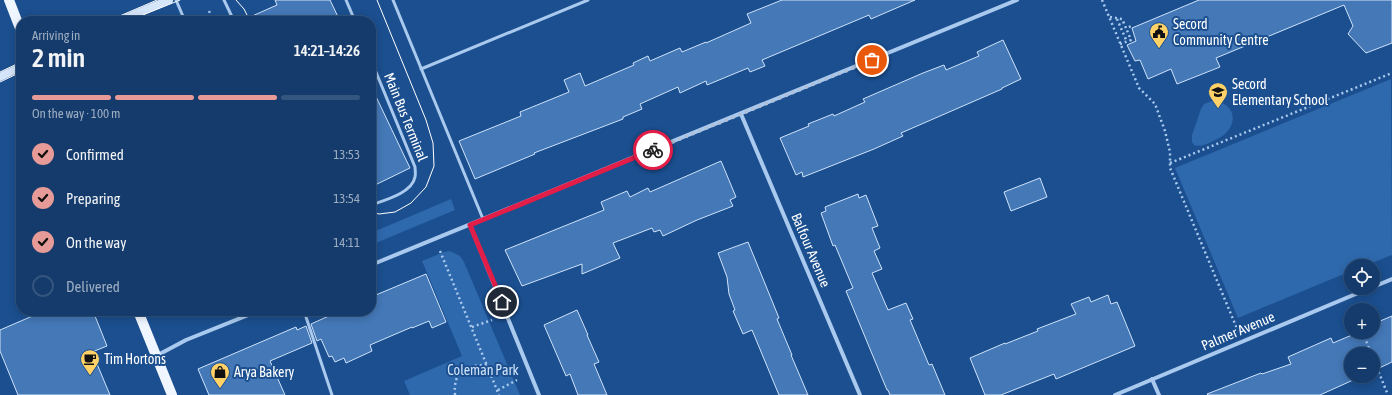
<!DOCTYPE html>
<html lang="en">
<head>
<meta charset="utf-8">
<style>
  :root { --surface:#143b6b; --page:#1d4271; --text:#f1f3f6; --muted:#9dadc1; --line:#33557e; --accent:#e69b98 }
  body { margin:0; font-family:"Asap Condensed",sans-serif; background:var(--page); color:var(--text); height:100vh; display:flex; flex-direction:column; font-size:15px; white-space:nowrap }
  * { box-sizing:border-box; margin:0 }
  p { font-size:13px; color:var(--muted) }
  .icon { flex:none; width:22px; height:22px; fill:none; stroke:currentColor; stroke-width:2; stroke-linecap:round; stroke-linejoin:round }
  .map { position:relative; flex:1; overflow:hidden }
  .panel { position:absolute; left:16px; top:16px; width:360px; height:300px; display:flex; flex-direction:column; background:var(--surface); border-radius:16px; box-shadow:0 2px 10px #0003,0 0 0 1px var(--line) }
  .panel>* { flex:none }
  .buttons { position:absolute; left:1344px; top:259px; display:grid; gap:8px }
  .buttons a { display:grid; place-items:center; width:36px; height:36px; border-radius:50%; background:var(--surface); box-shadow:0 2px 10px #0003,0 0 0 1px var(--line); font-size:20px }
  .pin { position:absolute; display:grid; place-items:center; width:34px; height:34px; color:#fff; margin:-17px; border:2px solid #fff; border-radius:50%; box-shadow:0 1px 4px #0007 }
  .courier { position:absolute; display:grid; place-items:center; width:40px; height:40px; margin:-20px; border:3px solid #e11d48; border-radius:50%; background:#fff; color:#222; box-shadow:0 1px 5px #0007 }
  .headline em { font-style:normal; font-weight:600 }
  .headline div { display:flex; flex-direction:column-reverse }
  .headline { display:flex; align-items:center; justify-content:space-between; height:68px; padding:0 16px }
  h1 { font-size:26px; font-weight:600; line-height:30px }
  .bar { display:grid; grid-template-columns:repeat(4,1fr); gap:6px 4px; align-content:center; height:48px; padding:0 16px }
  .bar i { height:5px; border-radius:3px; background:var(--line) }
  .bar .on { background:var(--accent) }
  .bar p { grid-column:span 4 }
  ol { padding:0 16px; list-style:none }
  li { display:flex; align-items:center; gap:12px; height:44px }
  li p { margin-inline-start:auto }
  li .icon { padding:4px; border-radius:50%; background:var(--accent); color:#111; stroke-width:4 }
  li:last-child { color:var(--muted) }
  li i { width:22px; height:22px; border:2px solid var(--line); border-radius:50% }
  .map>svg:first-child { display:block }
  .green { fill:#2e69ad }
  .building { fill:#4478b7; stroke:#cfe3fa }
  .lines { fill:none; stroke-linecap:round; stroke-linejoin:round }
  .path { stroke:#a9c9ee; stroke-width:2.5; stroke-dasharray:2 3; stroke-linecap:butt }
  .lane { stroke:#a9c9ee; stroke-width:3 }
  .street { stroke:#a9c9ee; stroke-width:4 }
  .secondary { stroke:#d6e6fa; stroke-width:8 }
  .primary { stroke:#f0f6ff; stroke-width:10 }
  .tram { stroke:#fff; stroke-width:1 }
  .done { stroke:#afc1d8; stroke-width:4; stroke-dasharray:0 7.2 }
  .route { stroke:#e11d48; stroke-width:5 }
  .labels { text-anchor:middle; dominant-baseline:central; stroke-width:4; stroke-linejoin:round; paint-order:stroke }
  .poi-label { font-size:14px; fill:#fff; stroke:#1b4f8f; text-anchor:start }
  .street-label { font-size:14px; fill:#fff; stroke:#1b4f8f }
  .park-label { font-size:14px; fill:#cfe3fa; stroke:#1b4f8f }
</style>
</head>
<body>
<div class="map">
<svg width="1392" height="395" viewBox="0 0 1392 395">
  <rect width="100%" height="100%" fill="#1b4f8f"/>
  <g class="green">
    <path d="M1391 79 1392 255 1364 266H1351V271L1238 318 1175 168Z"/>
    <path d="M1212 101C1231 101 1240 119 1226 133 1221 138 1215 140 1209 143 1204 145 1200 147 1194 145L1192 142V135L1201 109 1204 104Z"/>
    <path d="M451 199 455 210 371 245V233Z"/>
    <path d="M450 251 460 256 464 262 520 395H410L404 381 462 356 422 261 444 252Z"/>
  </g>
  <g class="building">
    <path d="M275 0H330L340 21H241L277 5Z"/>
    <path d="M782 0H915L871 19 869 15 762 60 765 66 750 72 748 68 707 85 706 81 680 93 678 87 640 104 642 109 623 117V119L534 153 535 154 475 179 459 141 521 116 520 112 569 92 564 80 580 73 585 86 634 65 633 63 648 56 650 61 680 48 682 52 706 42V43L751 23 747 14Z"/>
    <path d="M1199 0H1392V43L1366 53 1348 34 1353 26 1344 5 1216 58 1220 67 1177 84 1171 69 1148 79 1140 60 1135 61 1127 45 1136 41 1132 28Z"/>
    <path d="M1003 40 1021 79 1002 88V89L901 133 903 136 874 149 803 177 802 172 796 175 780 138 809 126 808 124 833 114 834 116 865 102 863 99 923 73 944 65 946 70 979 56 977 52Z"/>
    <path d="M371 86 410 168 371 187Z"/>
    <path d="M721 161 736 197 730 200 733 206 697 220 663 236 660 230 654 232 652 228 613 243 620 258 582 274V264L522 286 505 250 604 210 601 202 627 191 630 197 648 188 650 192Z"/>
    <path d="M1040 178 1047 197 1011 211 1004 192Z"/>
    <path d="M858 194 859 198 866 195 878 226 872 228 880 248 874 251 882 269 872 273 888 310 906 303 913 319 910 320 929 365 932 364 945 395H890L888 390H887L846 291 853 288 835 245 833 246 821 213 826 211 825 207Z"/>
    <path d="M748 242 779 318 777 319 792 355H791L808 395H779L752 330 743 334 733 311 735 310 729 294 727 277 718 253Z"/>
    <path d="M426 274 446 322 432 328 429 321 412 328V327L370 345 372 351 346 363 344 358 335 362 332 356 329 357 321 339 317 341 311 324 340 311H371V297Z"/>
    <path d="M1108 295 1111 304 1117 302 1135 346 1056 379 1054 374 1001 395H985L970 358 1005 343V344L1038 331 1037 329 1076 314 1071 304 1089 297 1091 302Z"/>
    <path d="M577 310 588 335H587L599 362 594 364 607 395H578L570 374 566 376 544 325Z"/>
    <path d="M44 311H93L107 346 92 352 110 395H18L0 351V330Z"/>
    <path d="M1392 316V362L1373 371V354H1351V376H1362L1320 395H1208L1207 394 1261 373 1262 374 1291 364 1288 357 1331 338 1333 343 1359 332H1373V324Z"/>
    <path d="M306 326 312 343 270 361 285 395H209L198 369 296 327 297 330Z"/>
  </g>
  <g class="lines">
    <g class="path">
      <path d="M1102 0 1139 88 1155 104 1165 131 1170 152V168L1238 331"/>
      <path d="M209 11 213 21"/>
      <path d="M1110 17 1122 19 1126 28 1132 26 1133 28"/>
      <path d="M1117 19 1127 42"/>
      <path d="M1120 44 1131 40 1126 28"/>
      <path d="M1170 163 1392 73"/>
      <path d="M440 251 499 395"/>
      <path d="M472 327 492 320"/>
      <path d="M1363 332 1371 354"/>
      <path d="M1373 358 1388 395"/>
      <path d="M498 390 517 380"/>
      <path d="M455 395C453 371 465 365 487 365"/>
    </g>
    <g class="lane">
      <path d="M176 0 185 21"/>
      <path d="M224 0 234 21"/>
      <path d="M346 0 355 21"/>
      <path d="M393 0 483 219"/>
      <path d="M371 60 415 167C415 170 416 174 415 177 412 193 385 200 371 205"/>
      <path d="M421 69 588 0"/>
      <path d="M304 311 332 395"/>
    </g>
    <g class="street">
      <path d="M741 114 860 395"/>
      <path d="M470 225 539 395"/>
      <path d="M371 265 1017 0"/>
      <path d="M1373 287 1392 279"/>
      <path d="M156 356 186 340 258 311"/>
      <path d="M1152 379 1159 395"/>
      <path d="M1115 395 1370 288"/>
    </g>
    <g class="secondary">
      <path d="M119 21 169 0"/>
      <path d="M0 77 21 67"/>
    </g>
    <g class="primary">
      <path d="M9 0 21 31"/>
      <path d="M138 311 172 395"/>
    </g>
    <g class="tram">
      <path d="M236 0 244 9 250 21"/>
      <path d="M108 21 157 0"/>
      <path d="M128 21 180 0"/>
      <path d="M0 72 21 62"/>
      <path d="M0 82 21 72"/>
      <path d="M371 212 379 214 395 212 411 203 426 187 434 166 433 143 426 120 377 0"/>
    </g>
  </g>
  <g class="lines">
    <path class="done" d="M653 150 872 60"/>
    <path class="route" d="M502 302 470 225 653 150"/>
  </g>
  <defs>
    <symbol id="civic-pin" viewBox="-11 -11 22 30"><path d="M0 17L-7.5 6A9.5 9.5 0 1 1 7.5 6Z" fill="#ffd166" stroke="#1b4f8f"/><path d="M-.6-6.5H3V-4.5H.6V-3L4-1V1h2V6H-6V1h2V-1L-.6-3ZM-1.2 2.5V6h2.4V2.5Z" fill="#111"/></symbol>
    <symbol id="school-pin" viewBox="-11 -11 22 30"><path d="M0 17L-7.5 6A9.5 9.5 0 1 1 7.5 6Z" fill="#ffd166" stroke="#1b4f8f"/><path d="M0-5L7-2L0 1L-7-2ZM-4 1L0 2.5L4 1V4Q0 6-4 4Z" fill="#111"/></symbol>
    <symbol id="cafe-pin" viewBox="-11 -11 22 30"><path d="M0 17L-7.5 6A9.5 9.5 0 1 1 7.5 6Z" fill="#ffd166" stroke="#1b4f8f"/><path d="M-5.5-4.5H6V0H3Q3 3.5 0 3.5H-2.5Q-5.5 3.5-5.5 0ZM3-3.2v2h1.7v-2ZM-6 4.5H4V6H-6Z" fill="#111"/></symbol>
    <symbol id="shop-pin" viewBox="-11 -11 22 30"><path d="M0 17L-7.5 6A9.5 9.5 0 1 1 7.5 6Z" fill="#ffd166" stroke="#1b4f8f"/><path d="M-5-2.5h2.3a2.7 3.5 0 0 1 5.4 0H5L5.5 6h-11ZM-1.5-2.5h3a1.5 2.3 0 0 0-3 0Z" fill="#111"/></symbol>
  </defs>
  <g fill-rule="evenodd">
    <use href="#civic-pin" x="1148" y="21" width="22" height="30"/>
    <use href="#school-pin" x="1207" y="81" width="22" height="30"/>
    <use href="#cafe-pin" x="79" y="348" width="22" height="30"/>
    <use href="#shop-pin" x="209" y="361" width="22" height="30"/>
  </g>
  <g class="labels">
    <g class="poi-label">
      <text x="1173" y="24">Secord<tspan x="1173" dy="16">Community Centre</tspan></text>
      <text x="1232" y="84">Secord<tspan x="1232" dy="16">Elementary School</tspan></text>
      <text x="104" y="359">Tim Hortons</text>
      <text x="234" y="372">Arya Bakery</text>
    </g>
    <g class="street-label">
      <text transform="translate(406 117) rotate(68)">Main Bus Terminal</text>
      <text transform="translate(811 250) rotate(67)">Balfour Avenue</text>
      <text transform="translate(1238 331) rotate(-23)">Palmer Avenue</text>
    </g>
    <g class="park-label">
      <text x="483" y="370">Coleman Park</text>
    </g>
  </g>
</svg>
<div class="buttons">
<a><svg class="icon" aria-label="locate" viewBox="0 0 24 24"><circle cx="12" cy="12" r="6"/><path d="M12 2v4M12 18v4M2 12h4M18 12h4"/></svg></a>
<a>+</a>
<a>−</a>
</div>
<div class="pin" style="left:872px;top:60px;background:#ea580c"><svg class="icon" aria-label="bag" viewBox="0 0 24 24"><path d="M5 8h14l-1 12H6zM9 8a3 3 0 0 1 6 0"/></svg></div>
<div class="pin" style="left:502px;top:302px;background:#1f2937"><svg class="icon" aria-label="home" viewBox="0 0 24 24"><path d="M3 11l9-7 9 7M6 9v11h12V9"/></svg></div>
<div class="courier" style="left:653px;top:150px"><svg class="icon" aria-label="bike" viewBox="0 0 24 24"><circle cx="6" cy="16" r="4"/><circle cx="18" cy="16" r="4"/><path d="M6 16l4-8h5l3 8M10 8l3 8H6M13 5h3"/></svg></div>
<section class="panel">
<div class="headline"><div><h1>2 min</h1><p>Arriving in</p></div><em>14:21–14:26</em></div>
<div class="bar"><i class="on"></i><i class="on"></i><i class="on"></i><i></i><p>On the way · 100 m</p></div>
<ol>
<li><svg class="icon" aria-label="check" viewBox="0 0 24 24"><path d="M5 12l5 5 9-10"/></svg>Confirmed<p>13:53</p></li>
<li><svg class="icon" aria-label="check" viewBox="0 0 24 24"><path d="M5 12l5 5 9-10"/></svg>Preparing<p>13:54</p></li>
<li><svg class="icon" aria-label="check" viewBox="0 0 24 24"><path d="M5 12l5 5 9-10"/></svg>On the way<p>14:11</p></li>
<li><i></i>Delivered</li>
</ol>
</section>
</div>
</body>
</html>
